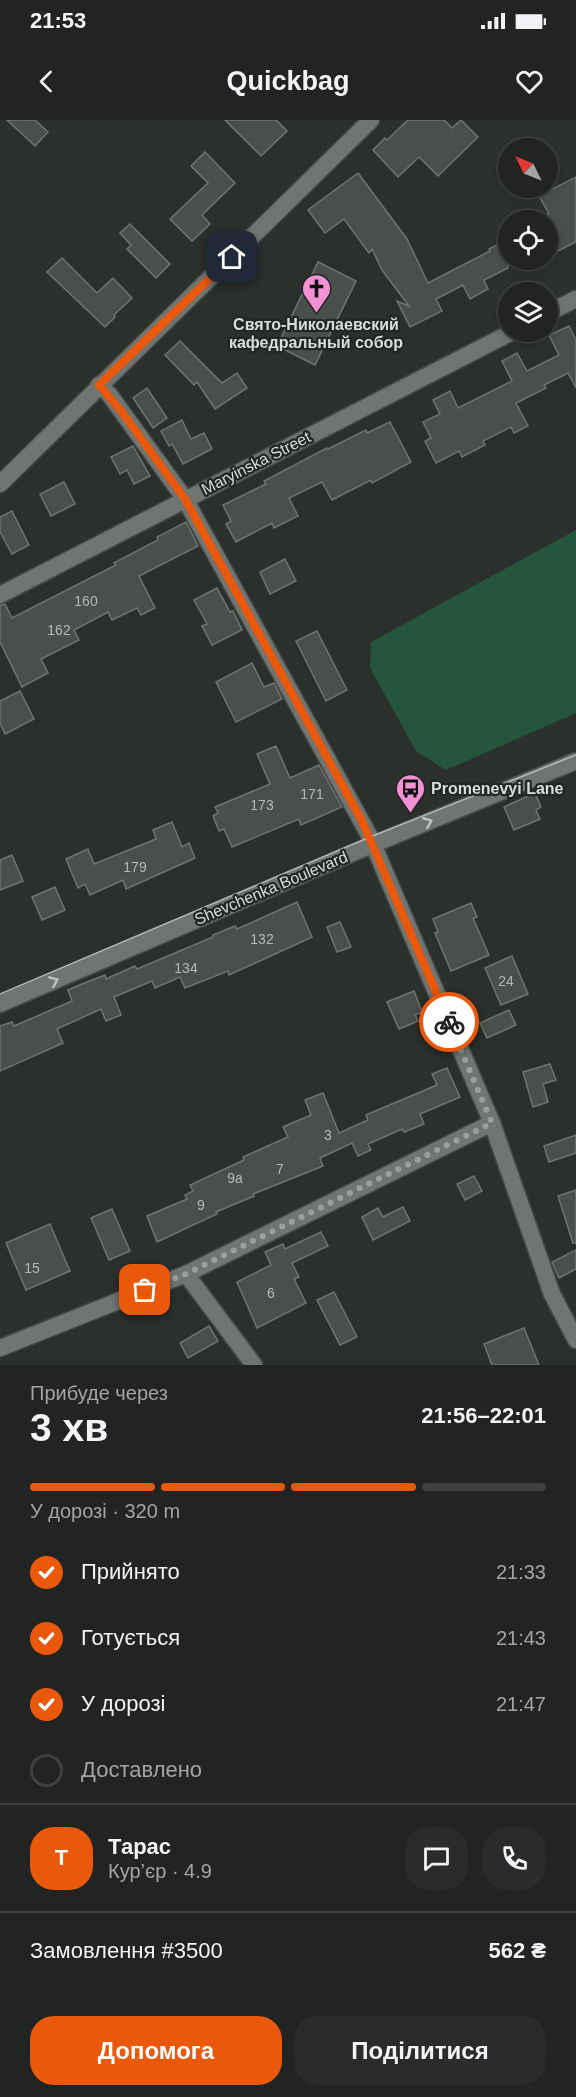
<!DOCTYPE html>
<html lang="uk">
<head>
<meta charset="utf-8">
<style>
  :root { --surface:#212422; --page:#292c2a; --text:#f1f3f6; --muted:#a2a4a5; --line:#3e4140; --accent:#ea580c }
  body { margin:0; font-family:Arial,sans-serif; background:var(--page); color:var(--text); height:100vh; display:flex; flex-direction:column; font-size:22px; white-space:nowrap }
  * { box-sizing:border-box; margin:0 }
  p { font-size:20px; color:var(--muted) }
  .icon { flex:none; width:33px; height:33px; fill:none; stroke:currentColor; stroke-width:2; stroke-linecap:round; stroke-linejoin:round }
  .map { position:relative; height:1245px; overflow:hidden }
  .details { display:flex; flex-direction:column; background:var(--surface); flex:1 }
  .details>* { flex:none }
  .needle { width:39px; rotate:313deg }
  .fabs { position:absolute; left:498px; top:18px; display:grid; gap:12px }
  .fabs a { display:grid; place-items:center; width:60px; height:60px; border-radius:50%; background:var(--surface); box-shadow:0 3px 9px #0003,0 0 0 2px var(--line); font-size:30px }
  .pin { position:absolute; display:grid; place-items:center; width:51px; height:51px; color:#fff; margin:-26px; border-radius:12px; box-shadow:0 3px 9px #0006 }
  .courier { position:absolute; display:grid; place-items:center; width:60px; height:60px; margin:-30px; border:4px solid #ea580c; border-radius:50%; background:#fff; color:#222; box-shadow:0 2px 8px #0007 }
  .headline em { font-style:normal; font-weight:700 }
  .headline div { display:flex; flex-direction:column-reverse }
  .headline { display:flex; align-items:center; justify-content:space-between; height:102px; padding:0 30px }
  h1 { font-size:39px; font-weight:700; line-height:45px }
  .bar { display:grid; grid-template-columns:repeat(4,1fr); gap:9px 6px; align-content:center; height:72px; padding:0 30px }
  .bar i { height:8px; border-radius:4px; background:var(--line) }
  .bar .current { background:var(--accent) }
  .bar p { grid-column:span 4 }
  .line { display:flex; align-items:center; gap:15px; padding:0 30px; border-top:2px solid var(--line) }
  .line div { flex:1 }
  .round { display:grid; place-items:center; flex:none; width:63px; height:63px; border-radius:24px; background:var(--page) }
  ol { padding:0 30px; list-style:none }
  li { display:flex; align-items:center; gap:18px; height:66px }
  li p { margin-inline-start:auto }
  li .icon { padding:6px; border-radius:50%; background:var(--accent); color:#fff; stroke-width:4 }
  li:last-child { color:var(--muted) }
  li i { width:33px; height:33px; border:3px solid var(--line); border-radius:50% }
  .cta { display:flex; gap:12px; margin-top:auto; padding:12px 30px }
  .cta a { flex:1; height:69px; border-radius:24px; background:var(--accent); color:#fff; font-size:24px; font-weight:700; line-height:69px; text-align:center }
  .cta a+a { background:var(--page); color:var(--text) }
  .status { display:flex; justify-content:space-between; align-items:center; height:42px; padding:0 30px; background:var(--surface); direction:ltr }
  .status svg { height:16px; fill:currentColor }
  header { display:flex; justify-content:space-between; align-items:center; height:78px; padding:0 30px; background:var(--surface); font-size:27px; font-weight:700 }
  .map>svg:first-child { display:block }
  .green { fill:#25553d }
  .building { fill:#4a4f4c; stroke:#6f7471; stroke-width:1.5 }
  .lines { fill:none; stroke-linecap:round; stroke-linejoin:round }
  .minor-casing { stroke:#474b49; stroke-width:19 }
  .tertiary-casing { stroke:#474b49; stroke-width:19 }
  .minor { stroke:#707572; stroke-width:16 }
  .tertiary { stroke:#707572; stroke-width:16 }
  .tram { stroke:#b4b7b5; stroke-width:1.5 }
  .oneway { stroke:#bfc2c0 }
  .done { stroke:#9ca09d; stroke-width:6; stroke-dasharray:0 10.8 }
  .route { stroke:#ea580c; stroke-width:8 }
  .labels { text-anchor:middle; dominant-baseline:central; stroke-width:4.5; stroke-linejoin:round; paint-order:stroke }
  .number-label { font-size:14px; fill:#b5b9b6 }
  .poi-label { font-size:16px; font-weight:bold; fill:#d9dcda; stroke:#222624 }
  .street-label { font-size:16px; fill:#d9dcda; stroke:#222624 }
</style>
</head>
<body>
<div class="status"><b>21:53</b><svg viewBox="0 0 49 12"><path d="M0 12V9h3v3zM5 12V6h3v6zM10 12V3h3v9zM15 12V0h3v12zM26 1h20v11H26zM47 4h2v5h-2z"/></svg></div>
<header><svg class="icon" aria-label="back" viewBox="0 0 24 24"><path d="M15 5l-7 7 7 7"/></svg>Quickbag<svg class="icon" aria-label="heart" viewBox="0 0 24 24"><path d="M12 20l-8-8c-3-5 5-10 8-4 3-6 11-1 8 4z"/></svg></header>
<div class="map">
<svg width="576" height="1245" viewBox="0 0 576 1245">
  <rect width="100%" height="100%" fill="#2c302d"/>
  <path class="green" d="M576 410V593L446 650 416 631 370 548 371 522Z"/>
  <g class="building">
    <path d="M7 0H35L48 12 35 26Z"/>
    <path d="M225 0H276L287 11 261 36Z"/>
    <path d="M408 0H444L452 8 461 0 478 17 438 56 419 37 398 57 373 30 385 18 387 20Z"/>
    <path d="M205 32 235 63 202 95 210 104 192 121 170 99 208 63 191 46Z"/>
    <path d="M358 53 407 119 428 163 490 131 489 129 508 119V148L484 160 488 169 470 179 463 165 436 179 442 191 410 207 397 181 409 186 382 150 372 129 369 133 344 99 325 113 308 90Z"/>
    <path d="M576 57V122L548 136V92L539 76Z"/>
    <path d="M130 104 170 144 156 158 127 129 131 125 120 113Z"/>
    <path d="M62 138 97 173 113 158 132 178 114 195 115 197 105 207 47 152Z"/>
    <path d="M318 142 356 161 315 245 277 226Z"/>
    <path d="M569 206 576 220V268L568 253 544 265 546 268 516 283 528 306 514 313 511 307 483 321 485 325 462 337 459 331 436 343 425 321 431 318 423 302 440 294 433 280 450 271 458 288 512 261 502 241 517 233 527 251 559 235 549 215Z"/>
    <path d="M180 221 222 263 237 253 247 268 215 289 197 262 194 265 165 235Z"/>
    <path d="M147 268 167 298 153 308 133 278Z"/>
    <path d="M182 300 191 319 204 313 212 329 183 344 172 324 169 326 161 311Z"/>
    <path d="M390 302 411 342 372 363 371 360 332 380 322 362 289 378 298 396 274 408 272 403 236 422 226 404 231 401 223 385 266 364 264 361 327 328 328 329 366 310 367 313Z"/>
    <path d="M133 326 150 356 134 364 127 350 120 354 111 337Z"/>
    <path d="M64 362 75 384 51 396 40 374Z"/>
    <path d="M12 391 29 425 12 434 0 412V397Z"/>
    <path d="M186 402 198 426 139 456 155 488 141 495 137 488 112 500 108 492 74 510 79 520 41 539 48 553 22 567 0 522V485L5 484 12 498 116 445 114 443 158 420 157 417Z"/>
    <path d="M285 439 296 461 270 474 260 452Z"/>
    <path d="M217 468 230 492 233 491 242 510 212 525 202 506 207 504 194 480Z"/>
    <path d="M317 511 347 570 326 581 296 521Z"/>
    <path d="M252 543 264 567 274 563 282 579 236 602 216 562Z"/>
    <path d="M20 571 34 599 5 614 0 603V581Z"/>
    <path d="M276 626 290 658 319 645 342 687 301 705 299 699 232 727 224 709 219 711 213 696 218 693 215 687 270 664 257 634Z"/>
    <path d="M535 673 541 687 536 690 540 699 514 710 504 687Z"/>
    <path d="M172 702 182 727 189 723 195 738 126 769 123 760 90 775 85 764 78 768 66 739 88 729 94 744 156 719 153 710Z"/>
    <path d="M12 735 23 761 0 770V740Z"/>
    <path d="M55 767 65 790 42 800 32 777Z"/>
    <path d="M297 782 312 817 229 855 228 851 185 868 180 857 155 868 152 861 114 877 121 895 106 901 101 889 57 909 63 923 0 951V906L12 902 14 906 72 881 68 870 82 864 105 855 106 859 135 846 137 849 213 817V815L235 806 237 809Z"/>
    <path d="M471 783 477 797 473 798 489 835 451 851 435 813 438 812 433 799Z"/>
    <path d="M340 802 351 827 337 832 327 807Z"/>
    <path d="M512 836 528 874 501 885 485 848Z"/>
    <path d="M414 871 422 892 415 895 418 901 399 909 387 882Z"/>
    <path d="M509 890 516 905 487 918 480 903Z"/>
    <path d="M550 944 556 960 543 964 548 982 533 987 523 952Z"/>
    <path d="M447 948 460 977 420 994 424 1004 404 1012 402 1009 368 1024 371 1030 358 1036 352 1023 320 1038 323 1046 253 1074 254 1076 216 1092 217 1094 157 1122 147 1096 187 1079 185 1075 193 1071 190 1065 244 1040 243 1037 288 1017 283 1007 311 995 305 980 323 973 339 1013 368 1000 366 995 437 965 432 954Z"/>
    <path d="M576 1015V1033L549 1042 544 1026Z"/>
    <path d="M474 1056 482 1071 465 1080 457 1064Z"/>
    <path d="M576 1070V1123H573L558 1076Z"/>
    <path d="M403 1087 410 1101 373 1120 362 1097 378 1088 383 1097Z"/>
    <path d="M112 1089 130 1131 109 1140 91 1098Z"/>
    <path d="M50 1104 70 1151 26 1170 6 1123Z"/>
    <path d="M321 1112 328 1126 292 1143 299 1157 294 1159 306 1183 257 1208 237 1162 271 1145 265 1132 283 1124 285 1129Z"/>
    <path d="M576 1130V1149L559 1158 552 1142Z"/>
    <path d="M334 1172 357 1217 340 1225 317 1180Z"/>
    <path d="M209 1206 218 1221 188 1238 180 1223Z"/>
    <path d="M524 1208 539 1245H492L484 1224Z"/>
  </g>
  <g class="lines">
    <defs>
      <g id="minor">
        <path d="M99 265 109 274 185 379 370 717 492 1003 552 1174 576 1220"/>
        <path d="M0 364 371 0"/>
        <path d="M0 884 374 724 576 641"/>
        <path d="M186 1154 254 1245"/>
        <path d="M0 1228 186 1154 492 1003"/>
      </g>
      <g id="tertiary">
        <path d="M548 193 576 179"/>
        <path d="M0 475 512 212"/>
      </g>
    </defs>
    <use href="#minor" class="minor-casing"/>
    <use href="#tertiary" class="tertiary-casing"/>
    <use href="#minor" class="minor"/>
    <use href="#tertiary" class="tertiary"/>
    <path class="tram" d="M0 874 370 717 576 635"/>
  </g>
  <defs><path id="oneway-chevron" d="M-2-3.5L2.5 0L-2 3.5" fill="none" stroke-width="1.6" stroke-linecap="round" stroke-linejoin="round" transform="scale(1.5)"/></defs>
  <g class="oneway">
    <use href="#oneway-chevron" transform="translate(428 702) rotate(-22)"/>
    <use href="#oneway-chevron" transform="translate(54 861) rotate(-23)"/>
  </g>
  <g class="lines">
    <path class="done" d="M145 1170 186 1154 492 1003 449 902"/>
    <path class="route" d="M232 137 99 265 122 292 185 379 362 701 449 902"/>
  </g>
  <defs>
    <symbol id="church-pin" viewBox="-11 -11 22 30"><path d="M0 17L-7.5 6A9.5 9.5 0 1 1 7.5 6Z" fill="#f391d5" stroke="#222624"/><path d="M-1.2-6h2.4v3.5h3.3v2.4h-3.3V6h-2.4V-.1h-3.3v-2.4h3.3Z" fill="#111"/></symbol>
    <symbol id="bus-pin" viewBox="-11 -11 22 30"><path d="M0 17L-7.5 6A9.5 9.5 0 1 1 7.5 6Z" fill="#f391d5" stroke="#222624"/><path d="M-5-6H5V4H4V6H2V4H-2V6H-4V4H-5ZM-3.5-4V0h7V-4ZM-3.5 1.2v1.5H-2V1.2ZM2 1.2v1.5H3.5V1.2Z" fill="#111"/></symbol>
  </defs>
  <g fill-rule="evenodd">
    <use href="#church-pin" x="300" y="152" width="33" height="45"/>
    <use href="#bus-pin" x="394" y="652" width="33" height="45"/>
  </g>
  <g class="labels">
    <g class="number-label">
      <text x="86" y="481">160</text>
      <text x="59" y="510">162</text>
      <text x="312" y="674">171</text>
      <text x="262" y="685">173</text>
      <text x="135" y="747">179</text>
      <text x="262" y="819">132</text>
      <text x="186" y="848">134</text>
      <text x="506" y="861">24</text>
      <text x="328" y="1015">3</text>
      <text x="280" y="1049">7</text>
      <text x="235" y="1058">9а</text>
      <text x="201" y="1085">9</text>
      <text x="32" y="1148">15</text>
      <text x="271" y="1173">6</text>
    </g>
    <g class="poi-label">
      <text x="316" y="204">Свято-Николаевский<tspan x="316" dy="18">кафедральный собор</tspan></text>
      <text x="431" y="668" text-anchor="start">Promenevyi Lane</text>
    </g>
    <g class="street-label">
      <text transform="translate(256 343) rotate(-27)">Maryinska Street</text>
      <text transform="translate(271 768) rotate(-23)">Shevchenka Boulevard</text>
    </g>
  </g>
</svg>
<div class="fabs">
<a><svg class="needle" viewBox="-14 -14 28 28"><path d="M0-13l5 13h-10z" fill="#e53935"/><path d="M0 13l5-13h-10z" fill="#a2a4a5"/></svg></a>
<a><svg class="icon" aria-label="locate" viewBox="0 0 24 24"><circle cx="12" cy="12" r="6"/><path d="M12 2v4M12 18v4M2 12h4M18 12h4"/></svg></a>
<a><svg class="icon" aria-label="layers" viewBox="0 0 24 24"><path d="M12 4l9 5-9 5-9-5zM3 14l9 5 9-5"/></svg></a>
</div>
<div class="pin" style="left:145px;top:1170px;background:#ea580c"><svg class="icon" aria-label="bag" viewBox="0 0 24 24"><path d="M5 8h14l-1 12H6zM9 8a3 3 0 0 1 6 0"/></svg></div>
<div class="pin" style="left:232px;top:137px;background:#1f2937"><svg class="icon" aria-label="home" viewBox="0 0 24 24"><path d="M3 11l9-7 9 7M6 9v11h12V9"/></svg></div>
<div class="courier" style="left:449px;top:902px"><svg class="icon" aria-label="bike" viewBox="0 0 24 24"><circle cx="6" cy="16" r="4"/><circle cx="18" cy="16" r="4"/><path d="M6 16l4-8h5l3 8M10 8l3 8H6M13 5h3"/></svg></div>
</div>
<section class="details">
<div class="headline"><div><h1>3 хв</h1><p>Прибуде через</p></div><em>21:56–22:01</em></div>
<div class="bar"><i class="current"></i><i class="current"></i><i class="current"></i><i></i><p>У дорозі · 320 m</p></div>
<ol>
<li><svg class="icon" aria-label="check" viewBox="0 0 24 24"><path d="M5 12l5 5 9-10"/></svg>Прийнято<p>21:33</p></li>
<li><svg class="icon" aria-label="check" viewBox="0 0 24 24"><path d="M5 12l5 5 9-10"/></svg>Готується<p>21:43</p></li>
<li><svg class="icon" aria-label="check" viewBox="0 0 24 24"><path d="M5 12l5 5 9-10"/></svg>У дорозі<p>21:47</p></li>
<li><i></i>Доставлено</li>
</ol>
<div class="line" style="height:108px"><b class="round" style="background:var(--accent);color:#fff">Т</b><div><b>Тарас</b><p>Кур’єр · 4.9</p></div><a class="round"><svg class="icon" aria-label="chat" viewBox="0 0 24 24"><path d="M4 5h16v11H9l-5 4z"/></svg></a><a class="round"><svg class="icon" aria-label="phone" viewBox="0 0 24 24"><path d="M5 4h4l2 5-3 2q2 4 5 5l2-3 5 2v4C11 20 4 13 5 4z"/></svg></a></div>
<div class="line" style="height:78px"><div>Замовлення #3500</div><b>562 ₴</b></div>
<div class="cta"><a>Допомога</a><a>Поділитися</a></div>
</section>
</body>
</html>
